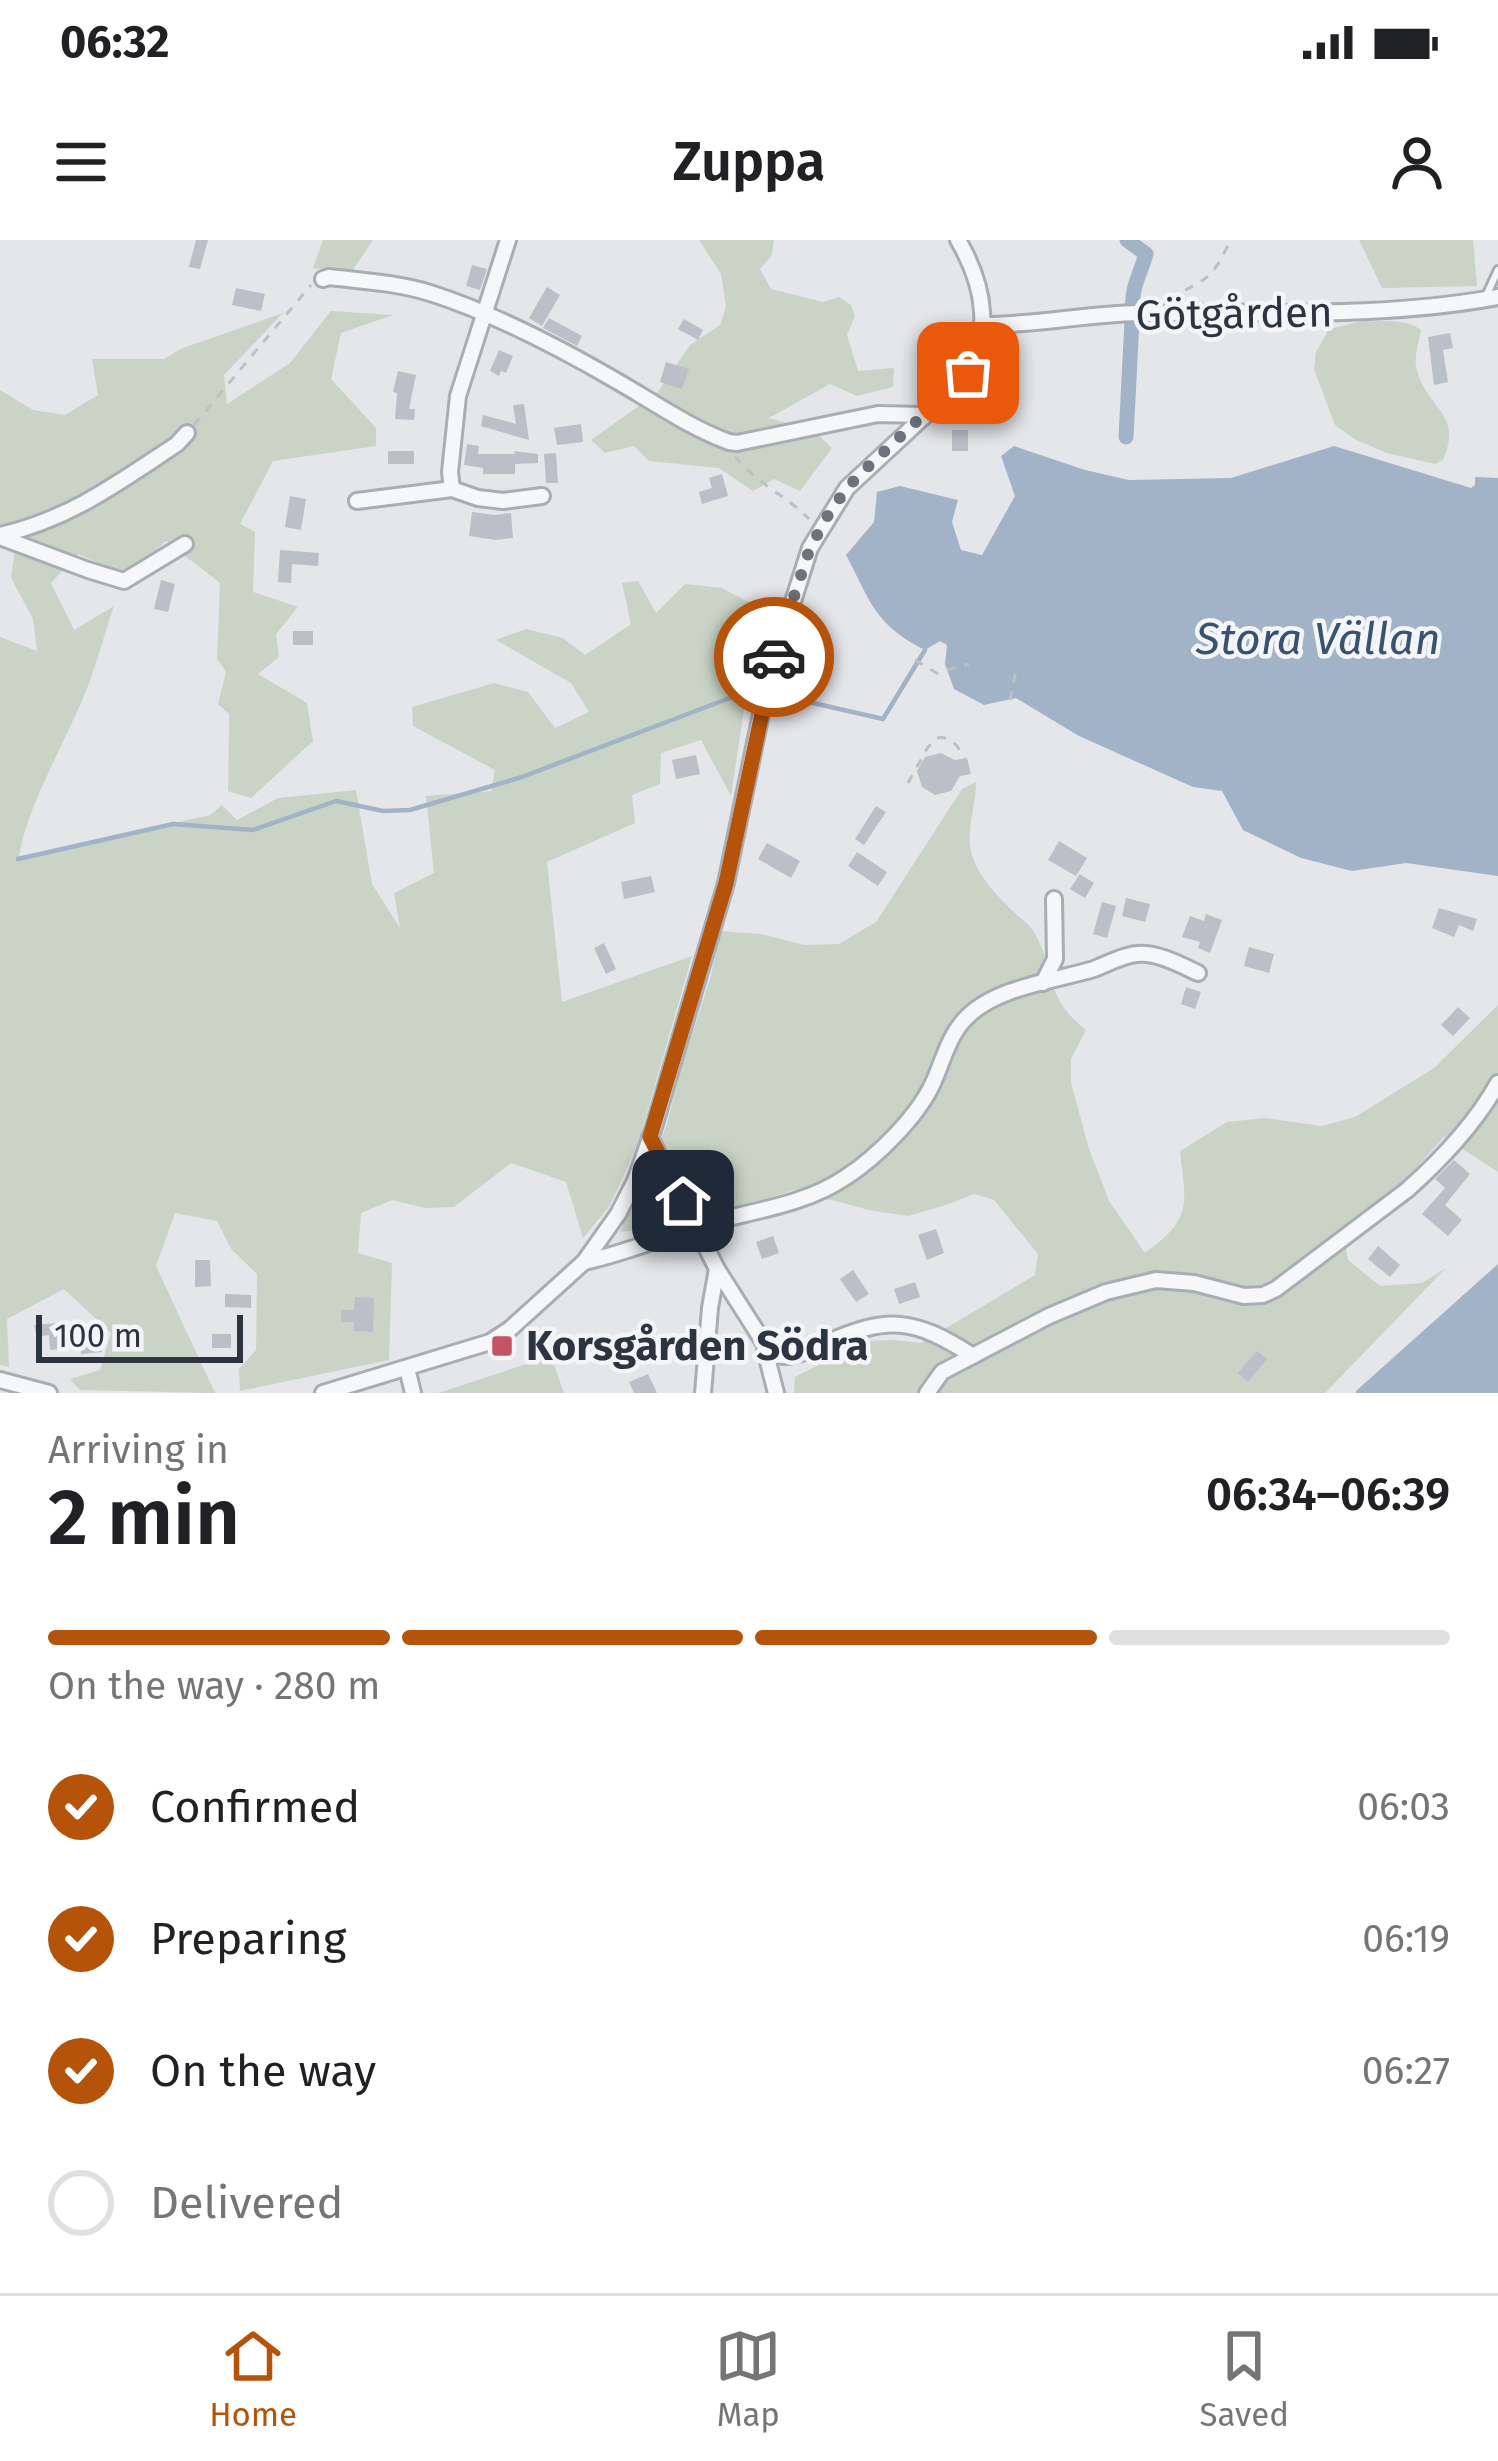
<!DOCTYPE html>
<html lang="en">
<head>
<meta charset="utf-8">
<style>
  :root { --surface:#fff; --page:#f6f6f6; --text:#202124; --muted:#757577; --line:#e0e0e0; --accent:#b45309 }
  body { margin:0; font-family:"Fira Sans",sans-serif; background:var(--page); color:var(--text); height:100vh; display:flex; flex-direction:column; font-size:45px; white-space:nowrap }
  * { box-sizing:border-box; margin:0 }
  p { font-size:39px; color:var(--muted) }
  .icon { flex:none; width:66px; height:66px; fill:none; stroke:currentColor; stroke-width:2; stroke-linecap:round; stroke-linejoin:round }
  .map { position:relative; height:1153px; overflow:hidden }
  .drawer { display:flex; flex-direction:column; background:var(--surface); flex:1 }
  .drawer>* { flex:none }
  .scale { position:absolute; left:36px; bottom:30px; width:207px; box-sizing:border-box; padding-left:12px; border:6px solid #2d3441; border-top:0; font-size:33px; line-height:42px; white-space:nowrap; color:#2d3441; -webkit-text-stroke:9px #f3f5f8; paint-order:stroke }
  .pin { position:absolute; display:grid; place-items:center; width:102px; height:102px; color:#fff; margin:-51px; border-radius:24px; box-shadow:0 6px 18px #0006 }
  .courier { position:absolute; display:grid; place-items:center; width:120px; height:120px; margin:-60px; border:9px solid #b45309; border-radius:50%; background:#fff; color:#222; box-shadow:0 3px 15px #0007 }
  .head em { font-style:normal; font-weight:600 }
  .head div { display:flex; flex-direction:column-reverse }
  .head { display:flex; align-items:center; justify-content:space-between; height:204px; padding:0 48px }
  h1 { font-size:78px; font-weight:600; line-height:90px }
  .bar { display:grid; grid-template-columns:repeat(4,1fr); gap:18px 12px; align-content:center; height:144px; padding:0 48px }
  .bar i { height:15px; border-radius:9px; background:var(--line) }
  .bar .active { background:var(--accent) }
  .bar p { grid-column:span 4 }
  ol { padding:0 48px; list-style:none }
  li { display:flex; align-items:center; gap:36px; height:132px }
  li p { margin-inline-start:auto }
  li .icon { padding:12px; border-radius:50%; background:var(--accent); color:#fff; stroke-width:4 }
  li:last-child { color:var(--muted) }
  li i { width:66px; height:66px; border:6px solid var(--line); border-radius:50% }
  .status { display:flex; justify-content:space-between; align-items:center; height:84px; padding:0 60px; background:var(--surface); direction:ltr }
  .status svg { height:33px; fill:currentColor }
  header { display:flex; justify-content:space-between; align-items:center; height:156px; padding:0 48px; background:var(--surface); font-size:54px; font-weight:600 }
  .tab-bar { display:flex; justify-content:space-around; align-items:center; height:168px; border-top:3px solid var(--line); background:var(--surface); font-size:33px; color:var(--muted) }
  .tab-bar a { display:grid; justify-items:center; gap:6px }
  .tab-bar .active { color:var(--accent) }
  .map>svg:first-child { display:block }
  .green { fill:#c9d4c6 }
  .water { fill:#a2b3c7 }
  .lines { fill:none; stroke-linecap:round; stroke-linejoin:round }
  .stream { stroke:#a2b3c7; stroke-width:4.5 }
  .canal { stroke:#a2b3c7; stroke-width:15 }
  .building { fill:#bbbfc7 }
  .service-casing { stroke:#a9adb4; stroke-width:12 }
  .minor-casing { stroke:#a9adb4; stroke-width:20 }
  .path { stroke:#bec0c5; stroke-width:3; stroke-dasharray:9 9; stroke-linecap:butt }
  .service { stroke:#f6f7f9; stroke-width:6 }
  .minor { stroke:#f6f7f9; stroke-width:14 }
  .done { stroke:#6d727c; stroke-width:12; stroke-dasharray:0 21.6 }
  .route { stroke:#b45309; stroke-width:15 }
  .poi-dot { fill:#c45463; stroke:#f3f5f8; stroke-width:4.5 }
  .labels { text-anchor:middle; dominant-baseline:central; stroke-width:9; stroke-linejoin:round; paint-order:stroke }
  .street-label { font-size:42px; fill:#2d3441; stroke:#f3f5f8 }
  .poi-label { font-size:42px; font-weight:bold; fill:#2d3441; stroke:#f3f5f8; text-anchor:start }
  .water-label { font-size:45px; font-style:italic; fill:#3a5272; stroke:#f3f5f8 }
</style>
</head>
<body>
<div class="status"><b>06:32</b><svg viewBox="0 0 49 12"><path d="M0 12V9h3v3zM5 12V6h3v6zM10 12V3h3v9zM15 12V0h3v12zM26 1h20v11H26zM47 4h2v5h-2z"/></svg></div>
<header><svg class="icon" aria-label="menu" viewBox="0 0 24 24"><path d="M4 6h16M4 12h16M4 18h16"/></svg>Zuppa<svg class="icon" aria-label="person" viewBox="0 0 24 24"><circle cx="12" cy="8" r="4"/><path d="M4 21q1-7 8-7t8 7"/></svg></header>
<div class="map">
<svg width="1498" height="1153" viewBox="0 0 1498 1153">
  <rect width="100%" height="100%" fill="#e4e6ea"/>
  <g class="green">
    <path d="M323 0H373L352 31 313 28Z"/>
    <path d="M699 0H774L772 15 760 29 771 49 823 62 839 57 851 65 855 76 847 95 858 131 894 128 893 147 857 156 830 144 769 178 813 190 832 208 800 251 774 239 753 251 719 228 649 221 634 206 605 213 591 200 657 153 690 105 720 85 726 67 721 34Z"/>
    <path d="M1359 0H1473L1477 46 1382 48Z"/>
    <path d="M331 71 393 75 341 93 331 139 376 188V206L273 221 240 284 255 292 253 352 298 367 276 394 279 417 258 434 307 463 313 501 251 558 228 551 229 474 218 464 226 432 217 419 220 343 166 301 128 336 78 314 51 343 74 390 114 366C103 398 95 432 81 463 62 507 25 572 19 618L210 575 222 565 237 580 278 558 356 550 372 644 400 688 394 653 434 633 426 556 491 551 495 530 413 486 412 467 494 443 528 452 555 488 589 472 571 443 496 400 526 389 563 398 585 415 631 384 622 343 638 341 656 373 685 344 722 348 767 372 748 443 731 556 701 500 661 513 660 544 632 555 635 583 547 622 562 762 692 716 638 904 609 967 583 998 566 942 511 923 454 967 425 968 392 960 361 973 358 1013 392 1023 389 1120 240 1151 239 1129 256 1110 257 1034 231 1009 217 981 175 973 156 1026 215 1153 80 1150 70 1139 100 1130 111 1093 64 1049 7 1079 9 1127 0 1125V397L37 411 33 379 11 338 15 309 0 290V150L33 170 65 175 98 155 92 119H164L180 109 283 73 224 135 227 164 290 123Z"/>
    <path d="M1363 81C1382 82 1406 78 1421 90 1419 102 1413 118 1417 130 1426 168 1464 174 1443 220L1435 224 1387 213 1356 200 1335 185 1314 129 1316 112 1329 89Z"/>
    <path d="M976 542C976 567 965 592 972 615 979 638 999 658 1016 674 1023 680 1031 686 1035 694 1058 736 1043 756 1086 790L1071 819V842L1088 906 1109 961 1145 1013C1193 978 1186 966 1180 911L1227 882 1265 878 1322 886 1355 877 1434 828 1498 765V932L1444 897 1395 951 1344 998 1348 1020 1380 1046 1422 1043 1446 1028 1325 1153H794L795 1137 864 1101 894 1100 921 1103 1035 1035 1038 1014 994 960 974 954 946 965 908 976 869 970 794 950 678 986 620 992 666 887 682 826 711 736 720 691 761 694 804 705 839 704 876 682 962 549Z"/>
    <path d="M551 1116 564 1153H438Z"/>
  </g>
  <g class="water">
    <path d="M1014 206 1085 230 1129 240 1231 238 1334 206 1471 248 1475 245V237L1498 238V636L1406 623 1352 631 1301 618 1243 590 1222 551 1193 547 1079 496 1016 458 984 465 954 449 945 424 947 405 940 401 925 410C874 384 871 362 846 315L874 282 877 252 900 246 958 260 952 282 961 310 982 315 1015 256 1001 216Z"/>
    <path d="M1498 1024V1153H1356V1151Z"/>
  </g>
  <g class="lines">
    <path class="stream" d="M18 619 173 584 253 590 336 561 383 571 410 570 522 537 735 456 774 454 883 479 925 410"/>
    <g class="canal">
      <path d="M1127 0 1146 14C1141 32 1131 48 1133 67"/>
      <path d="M1126 197 1132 81"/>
    </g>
  </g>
  <g class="building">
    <path d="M196 0H208L200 29 189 27Z"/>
    <path d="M472 25 487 29 480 50 466 46Z"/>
    <path d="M547 47 560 55 542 86 529 78Z"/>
    <path d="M236 48 265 54 261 71 232 65Z"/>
    <path d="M549 78 582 96 577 106 543 88Z"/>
    <path d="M684 79 703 90 698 100 678 89Z"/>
    <path d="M1450 93 1453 108 1443 110 1448 142 1434 145 1428 97Z"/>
    <path d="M499 110 513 116 506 133 501 131 499 136 490 131Z"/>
    <path d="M666 122 689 129 682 149 660 142Z"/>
    <path d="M398 131 416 135 409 169H415L414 180 395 179 397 153 393 152Z"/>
    <path d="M524 164 529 200 481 186 483 175 516 184 513 165Z"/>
    <path d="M581 184 583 202 557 205 554 188Z"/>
    <rect x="952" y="190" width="16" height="21"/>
    <path d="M467 204 479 206 478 214H515L514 211 538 214V223L515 224V234H483V228L464 225Z"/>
    <rect x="388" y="211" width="26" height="13"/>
    <path d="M556 213 558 243H546L544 214Z"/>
    <path d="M722 234 728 256 702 264 699 252 712 248 709 238Z"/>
    <path d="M290 256 306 259 301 290 285 287Z"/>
    <path d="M472 272 494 275 511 273 513 298 496 300 469 296Z"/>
    <path d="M280 310 319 313 318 326 292 324 291 343 278 342Z"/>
    <path d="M161 340 175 344 168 372 154 369Z"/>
    <rect x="293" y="391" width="20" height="14"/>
    <path d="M941 513 955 520 967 518 971 534 960 536 951 551 935 555 922 547 917 531 925 517Z"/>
    <path d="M696 515 700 534 676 539 672 520Z"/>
    <path d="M876 566 886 572 864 605 855 599Z"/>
    <path d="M1059 601 1087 618 1076 636 1048 620Z"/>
    <path d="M767 603 800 621 791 638 758 619Z"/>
    <path d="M857 612 887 632 878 646 848 626Z"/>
    <path d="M1080 634 1094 643 1085 658 1070 649Z"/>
    <path d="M651 636 655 652 624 659 621 642Z"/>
    <path d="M1126 658 1150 664 1145 682 1122 676Z"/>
    <path d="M1102 662 1116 666 1107 698 1093 694Z"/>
    <path d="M1439 668 1477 679 1473 691 1459 685 1454 697 1432 688Z"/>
    <path d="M1206 674 1222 680 1210 713 1198 708 1200 702 1182 697 1190 676 1204 681Z"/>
    <path d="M604 703 616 729 606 734 594 708Z"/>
    <path d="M1249 707 1274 714 1269 733 1244 726Z"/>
    <path d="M1186 747 1201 752 1195 769 1181 764Z"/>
    <path d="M1458 767 1470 778 1453 796 1441 785Z"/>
    <path d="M1454 920 1470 934 1445 965 1462 980 1448 996 1422 974 1445 948 1435 939Z"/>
    <path d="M936 989 944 1013 927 1020 918 995Z"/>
    <path d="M773 996 779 1013 762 1019 756 1002Z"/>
    <path d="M1378 1006 1400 1025 1390 1037 1368 1019Z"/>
    <path d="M195 1020H210L211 1046 195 1047Z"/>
    <path d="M853 1030 869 1054 856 1062 840 1039Z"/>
    <path d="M915 1042 920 1057 899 1064 894 1049Z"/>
    <path d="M225 1054 251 1055V1068L225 1067Z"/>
    <path d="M355 1057 374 1058 373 1092 354 1091V1082H341V1070H354Z"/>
    <path d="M58 1083 59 1091 99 1087 102 1112 81 1114 80 1107 50 1110 49 1095 37 1097 34 1085Z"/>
    <rect x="212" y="1094" width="19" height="14"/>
    <path d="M1257 1111 1267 1119 1248 1142 1238 1133Z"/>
    <path d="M648 1134 657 1153H634L629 1142Z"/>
  </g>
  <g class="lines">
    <defs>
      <path id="service" d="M1486 56 1498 30"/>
      <g id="minor">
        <path d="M323 39 329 37C363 41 398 43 430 53 493 73 558 107 615 140 652 161 688 187 729 202L737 203 878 174 925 175"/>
        <path d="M983 85C1035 85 1087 74 1139 73 1259 71 1379 79 1498 57"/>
        <path d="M452 249 450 232 458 156 508 0"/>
        <path d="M357 261 452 249 478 258 503 261 542 256"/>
        <path d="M0 295C70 279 118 243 177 204L187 193"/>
        <path d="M0 297 88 330 124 341 185 304"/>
        <path d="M1043 743 1055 719 1054 659"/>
        <path d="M650 897 717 1029 771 1114C791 1120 806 1111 824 1104 888 1075 914 1078 973 1116"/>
        <path d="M584 1022C623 1014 660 998 698 986 747 971 802 967 846 937 877 917 918 876 933 843 943 821 949 795 966 778 996 747 1054 741 1094 729 1107 724 1123 715 1137 714 1157 712 1181 725 1198 733"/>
        <path d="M765 1110 776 1153"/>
        <path d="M407 1128 413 1153"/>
        <path d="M0 1140 49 1153"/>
        <path d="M323 1153 490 1102 510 1089 584 1022 618 974 635 941 654 887 726 643 768 440 810 308 847 248 959 144C995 100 985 46 958 0"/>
        <path d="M703 1153 710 1068 717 1029"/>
        <path d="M927 1153 942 1132 1049 1076 1106 1052 1156 1040 1194 1043 1244 1056 1263 1055 1276 1049 1407 950C1442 919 1475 884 1498 843"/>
      </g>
    </defs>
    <use href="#service" class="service-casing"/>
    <use href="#minor" class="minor-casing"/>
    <g class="path">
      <path d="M1170 60C1183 49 1199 46 1211 33 1220 24 1224 10 1232 0"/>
      <path d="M194 185 311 45"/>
      <path d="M735 216C755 243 786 255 809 279"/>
      <path d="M915 420 943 437"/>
      <path d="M947 430 969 424"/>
      <path d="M1010 460 1016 430"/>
      <path d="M908 543 928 507 937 498C951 495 959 507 964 518"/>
    </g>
    <use href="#service" class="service"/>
    <use href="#minor" class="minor"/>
  </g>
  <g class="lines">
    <path class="done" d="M774 417 810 308 832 268 856 238 968 133"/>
    <path class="route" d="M683 961 650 897 726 643 774 417"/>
  </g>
  <rect class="poi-dot" x="490" y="1094" width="24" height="24" rx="6"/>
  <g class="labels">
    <g class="street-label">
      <text transform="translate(1234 74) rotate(-1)">Götgården</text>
    </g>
    <g class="poi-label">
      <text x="526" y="1106">Korsgården Södra</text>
    </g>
    <g class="water-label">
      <text x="1318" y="399">Stora Vällan</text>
    </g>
  </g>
</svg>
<div class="scale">100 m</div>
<div class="pin" style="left:968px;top:133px;background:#ea580c"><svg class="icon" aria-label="bag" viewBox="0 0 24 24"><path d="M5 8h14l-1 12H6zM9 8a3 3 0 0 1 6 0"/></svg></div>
<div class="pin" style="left:683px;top:961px;background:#1f2937"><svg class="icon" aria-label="home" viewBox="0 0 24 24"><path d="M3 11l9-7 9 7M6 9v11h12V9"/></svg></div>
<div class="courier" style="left:774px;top:417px"><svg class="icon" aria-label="car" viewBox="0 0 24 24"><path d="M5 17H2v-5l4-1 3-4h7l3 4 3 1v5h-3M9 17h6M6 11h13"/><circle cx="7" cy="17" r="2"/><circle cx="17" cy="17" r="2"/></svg></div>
</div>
<section class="drawer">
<div class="head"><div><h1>2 min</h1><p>Arriving in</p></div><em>06:34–06:39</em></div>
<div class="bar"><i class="active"></i><i class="active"></i><i class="active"></i><i></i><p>On the way · 280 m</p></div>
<ol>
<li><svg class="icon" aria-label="check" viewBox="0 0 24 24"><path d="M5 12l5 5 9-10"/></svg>Confirmed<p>06:03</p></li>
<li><svg class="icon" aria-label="check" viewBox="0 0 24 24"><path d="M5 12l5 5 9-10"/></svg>Preparing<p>06:19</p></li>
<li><svg class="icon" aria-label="check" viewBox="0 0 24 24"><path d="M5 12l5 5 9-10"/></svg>On the way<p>06:27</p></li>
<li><i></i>Delivered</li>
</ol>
</section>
<nav class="tab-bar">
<a class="active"><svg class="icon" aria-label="home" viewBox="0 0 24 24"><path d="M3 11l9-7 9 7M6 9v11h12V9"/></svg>Home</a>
<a><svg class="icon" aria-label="map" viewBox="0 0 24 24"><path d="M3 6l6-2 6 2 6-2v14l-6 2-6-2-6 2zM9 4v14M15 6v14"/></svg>Map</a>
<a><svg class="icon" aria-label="saved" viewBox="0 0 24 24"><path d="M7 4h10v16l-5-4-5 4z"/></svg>Saved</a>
</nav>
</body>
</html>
